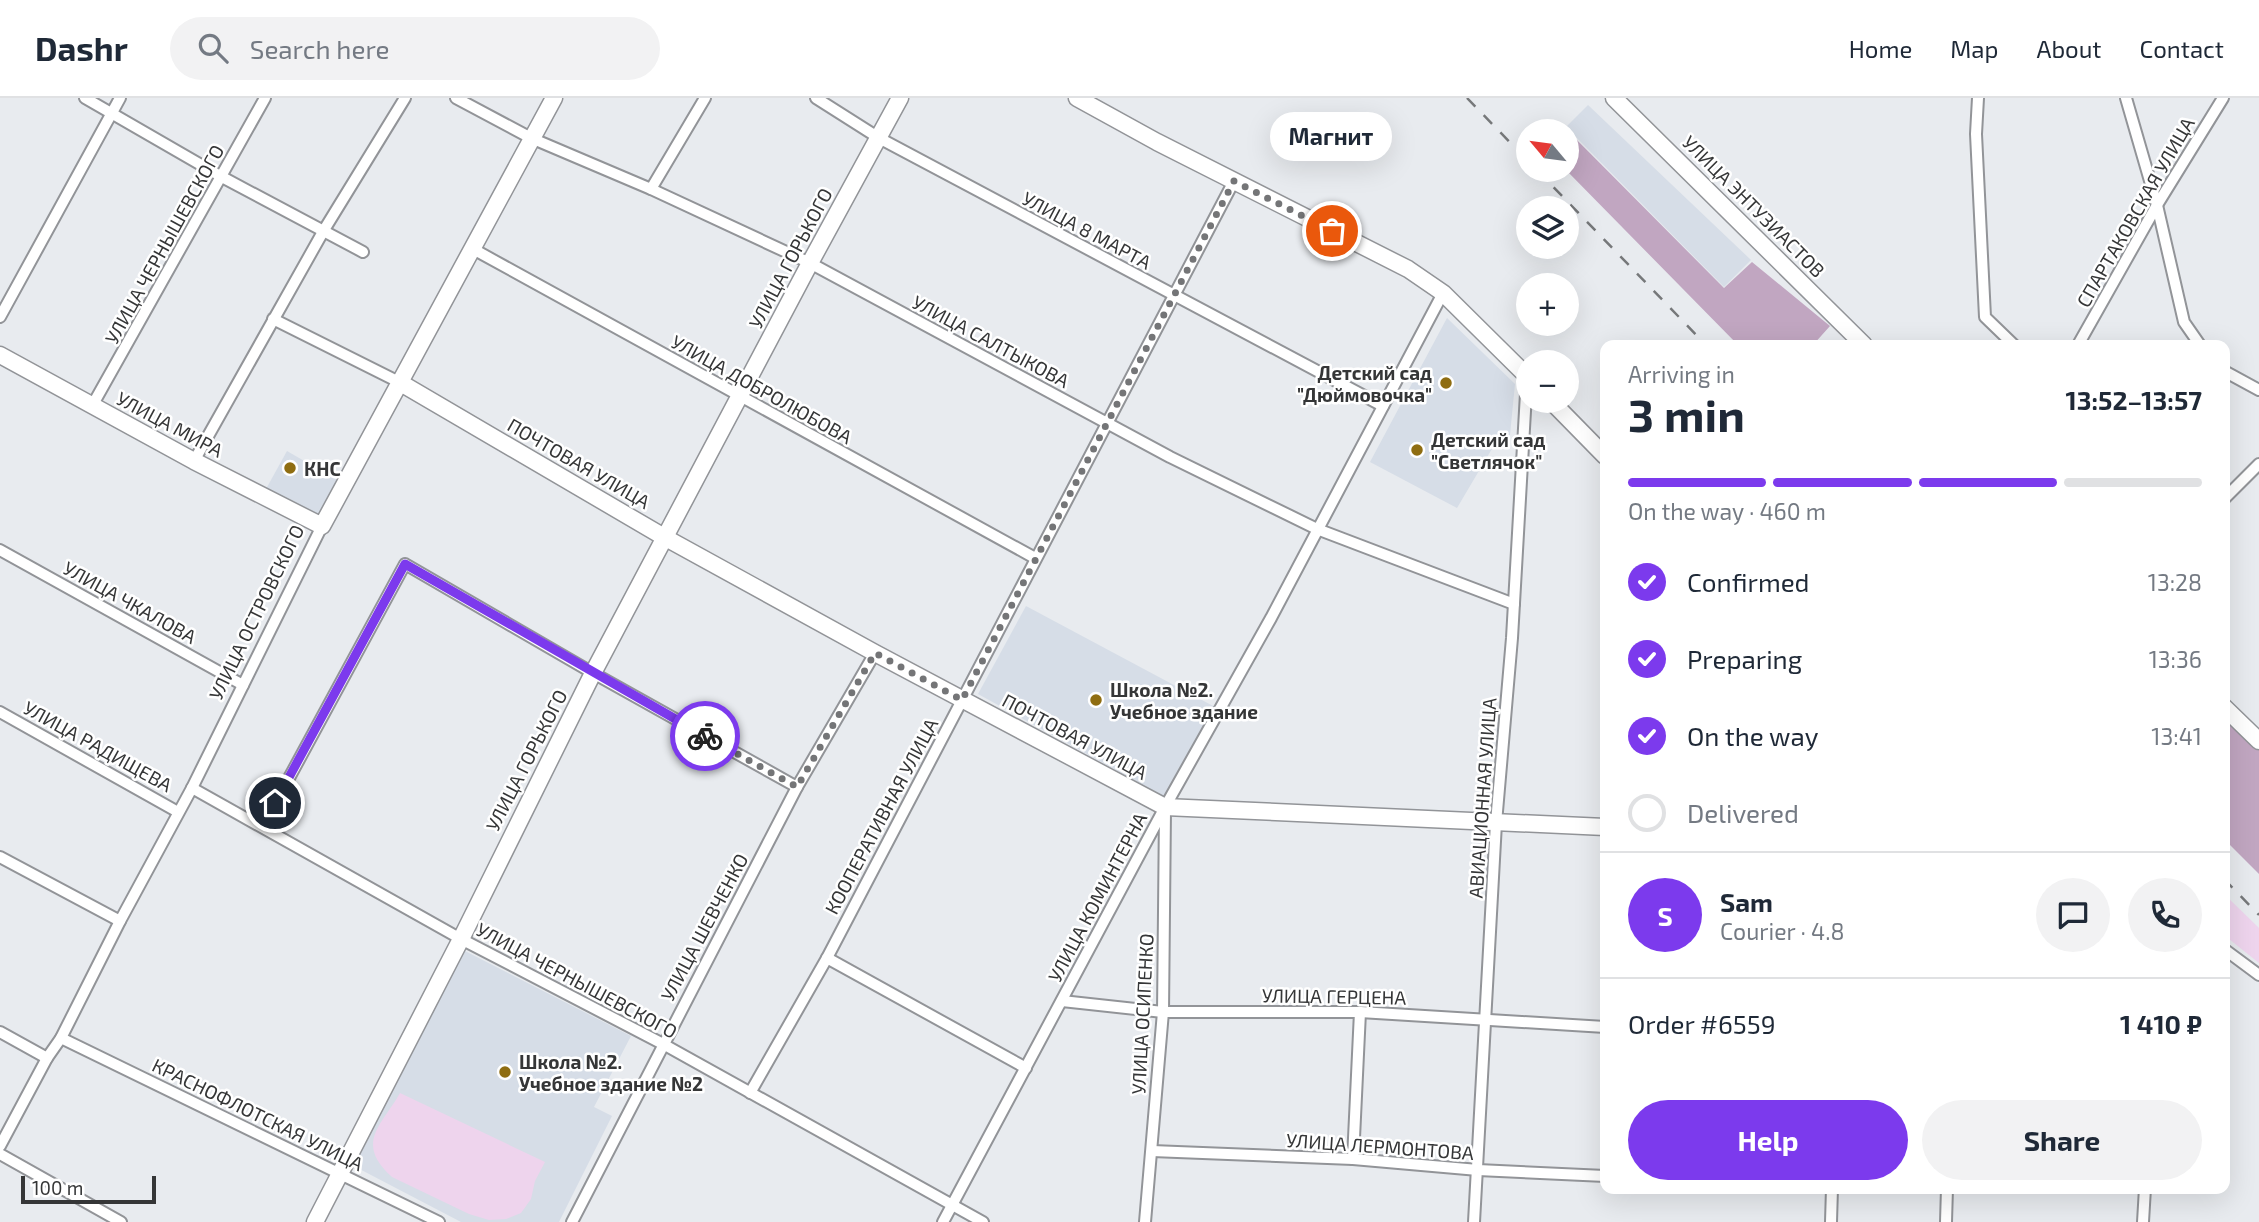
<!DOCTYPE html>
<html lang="en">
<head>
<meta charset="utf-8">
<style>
  :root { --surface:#fff; --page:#f2f2f3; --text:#1f2937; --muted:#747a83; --line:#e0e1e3; --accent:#7c3aed }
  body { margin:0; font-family:"Exo 2",sans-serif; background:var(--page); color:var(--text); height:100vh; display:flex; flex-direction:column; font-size:26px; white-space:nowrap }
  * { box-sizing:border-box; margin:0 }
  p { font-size:23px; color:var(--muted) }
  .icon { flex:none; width:38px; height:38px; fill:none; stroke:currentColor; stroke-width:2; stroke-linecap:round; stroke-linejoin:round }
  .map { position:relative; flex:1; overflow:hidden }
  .drawer { position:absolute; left:1600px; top:242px; width:630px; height:854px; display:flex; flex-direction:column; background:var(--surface); border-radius:14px; box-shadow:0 7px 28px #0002 }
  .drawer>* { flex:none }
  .needle { width:46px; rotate:299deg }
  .buttons { position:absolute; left:1516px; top:21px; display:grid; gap:14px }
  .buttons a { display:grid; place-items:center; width:63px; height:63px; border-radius:50%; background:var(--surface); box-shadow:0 7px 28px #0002; font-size:35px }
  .scale { position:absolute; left:21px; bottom:18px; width:135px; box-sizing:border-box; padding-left:7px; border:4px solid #353637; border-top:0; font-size:19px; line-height:24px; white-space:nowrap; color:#353637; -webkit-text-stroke:5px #fff; paint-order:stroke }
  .pin { position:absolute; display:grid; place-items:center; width:60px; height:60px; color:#fff; margin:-30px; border:4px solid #fff; border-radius:50%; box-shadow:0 2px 7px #0007 }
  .courier { position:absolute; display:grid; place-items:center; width:70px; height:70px; margin:-35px; border:5px solid #7c3aed; border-radius:50%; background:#fff; color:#222; box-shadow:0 2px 9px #0007 }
  .bubble { position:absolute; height:49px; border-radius:24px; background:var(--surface); box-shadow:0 7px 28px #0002; font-size:23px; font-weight:700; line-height:49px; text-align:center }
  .overview em { font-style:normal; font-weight:700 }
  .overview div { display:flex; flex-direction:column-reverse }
  .overview { display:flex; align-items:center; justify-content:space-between; height:119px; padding:0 28px }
  h1 { font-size:46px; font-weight:700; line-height:52px }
  .bar { display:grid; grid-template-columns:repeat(4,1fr); gap:10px 7px; align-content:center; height:84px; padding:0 28px }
  .bar i { height:9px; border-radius:5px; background:var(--line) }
  .bar .on { background:var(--accent) }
  .bar p { grid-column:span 4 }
  .line { display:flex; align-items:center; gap:18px; padding:0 28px; border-top:2px solid var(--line) }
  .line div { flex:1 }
  .round { display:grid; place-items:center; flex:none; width:74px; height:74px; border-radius:37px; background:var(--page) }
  ol { padding:0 28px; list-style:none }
  li { display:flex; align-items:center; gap:21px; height:77px }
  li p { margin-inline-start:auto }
  li .icon { padding:7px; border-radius:50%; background:var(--accent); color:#fff; stroke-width:4 }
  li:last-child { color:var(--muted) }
  li i { width:38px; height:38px; border:4px solid var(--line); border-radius:50% }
  .primary-button { display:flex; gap:14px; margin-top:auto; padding:14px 28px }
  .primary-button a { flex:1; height:80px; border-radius:42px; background:var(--accent); color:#fff; font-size:28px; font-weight:700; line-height:80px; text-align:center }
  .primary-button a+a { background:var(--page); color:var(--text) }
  header { display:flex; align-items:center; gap:42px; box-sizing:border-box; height:98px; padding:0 35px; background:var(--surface); border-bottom:2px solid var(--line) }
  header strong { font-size:33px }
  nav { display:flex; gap:38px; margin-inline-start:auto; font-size:24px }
  .search { width:490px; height:63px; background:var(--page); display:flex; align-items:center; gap:18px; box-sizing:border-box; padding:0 24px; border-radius:38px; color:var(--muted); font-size:26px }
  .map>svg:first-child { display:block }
  .built { fill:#d6dde7 }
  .green { fill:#eed4ed }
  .forest { fill:#c1a6c1 }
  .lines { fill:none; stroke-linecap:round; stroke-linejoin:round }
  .street-casing { stroke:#929498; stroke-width:14 }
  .secondary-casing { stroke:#929498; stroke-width:19 }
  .street { stroke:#fff; stroke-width:10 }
  .secondary { stroke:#fff; stroke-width:16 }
  .rail { stroke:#76787a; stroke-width:2.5; stroke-dasharray:12 12; stroke-linecap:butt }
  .done { stroke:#747577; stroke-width:7; stroke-dasharray:0 12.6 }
  .route { stroke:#7c3aed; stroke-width:9 }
  .poi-dot { fill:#8f6d11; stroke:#fff; stroke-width:2.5 }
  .labels { text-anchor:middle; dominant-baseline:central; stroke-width:5; stroke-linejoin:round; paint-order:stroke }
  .street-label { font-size:19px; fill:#353637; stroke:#fff }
  .poi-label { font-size:19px; font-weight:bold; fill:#353637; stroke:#fff; text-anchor:start }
</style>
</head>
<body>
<header>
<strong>Dashr</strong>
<div class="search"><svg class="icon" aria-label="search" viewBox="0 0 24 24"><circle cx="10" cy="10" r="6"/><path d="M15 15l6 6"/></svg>Search here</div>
<nav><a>Home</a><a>Map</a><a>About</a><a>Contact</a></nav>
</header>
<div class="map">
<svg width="2259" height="1124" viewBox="0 0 2259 1124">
  <rect width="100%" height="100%" fill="#e8ebef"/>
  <g class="built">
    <path d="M1588 7 1751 162 1724 189 1566 29Z"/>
    <path d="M1447 220 1515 286 1509 347 1496 344 1457 410 1370 364Z"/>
    <path d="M287 353 339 383 318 420 266 391Z"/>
    <path d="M1026 508 1215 609 1165 699 978 596Z"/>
    <path d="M463 852 631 938 594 1009 612 1018 559 1124H461L348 1065Z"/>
  </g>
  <g class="green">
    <path d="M2224 796 2259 830V865L2224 837Z"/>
    <path d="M400 995 545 1064 535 1083 531 1101 521 1115 506 1121 489 1122 469 1116 392 1079C354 1045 382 1027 400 995Z"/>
  </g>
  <g class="forest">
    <path d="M1562 27 1724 190 1752 164 1830 228 1813 247H1738L1566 72V33H1555Z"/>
    <path d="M2224 615 2259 650V776L2224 741Z"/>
  </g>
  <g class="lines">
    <defs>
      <g id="street">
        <path d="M85 0 222 79 363 154"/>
        <path d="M456 0 531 40 651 91 810 165 1170 359 1317 431 1514 506"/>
        <path d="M816 0 879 40 1383 308"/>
        <path d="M1978 0 1976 36 1985 219 2014 247"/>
        <path d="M2126 0 2157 107 2184 224 2200 247"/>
        <path d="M651 91 705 0"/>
        <path d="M473 151 1035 460"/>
        <path d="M0 219 120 0"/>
        <path d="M273 221 399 284"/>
        <path d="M2078 247 2157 107 2223 0"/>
        <path d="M2224 273 2259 292"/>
        <path d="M92 308 265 0"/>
        <path d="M194 363 324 132 405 0"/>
        <path d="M2224 401 2259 366"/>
        <path d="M0 452 243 587"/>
        <path d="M0 614 178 714"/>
        <path d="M192 690 461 841 663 946 983 1124"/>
        <path d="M263 728 405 466 593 575 797 689"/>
        <path d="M0 759 120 823"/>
        <path d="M2224 851 2259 877"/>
        <path d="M827 860 1026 970"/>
        <path d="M1062 903 1163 914H1360L1605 929"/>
        <path d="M0 934 47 960"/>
        <path d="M61 940 439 1124"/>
        <path d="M750 995 827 860 1234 83"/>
        <path d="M0 1048 47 960 61 940 120 823 192 690 322 428"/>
        <path d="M1152 1053 1353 1061 1478 1072 1605 1078"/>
        <path d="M0 1056 121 1124"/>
        <path d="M1353 1061 1360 914"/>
        <path d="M572 1124 797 689 875 555"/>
        <path d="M943 1124 1165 709 1271 520 1443 195"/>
        <path d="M1145 1124 1163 914 1165 712"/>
        <path d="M1474 1124 1496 725 1512 540 1527 278"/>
        <path d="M1831 1124 1832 1090"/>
        <path d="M1946 1124 1947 1090"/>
        <path d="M2143 1124 2145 1090"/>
      </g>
      <g id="secondary">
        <path d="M1077 0 1157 44 1408 171 1443 195 1528 279"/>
        <path d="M1614 0 1864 247"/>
        <path d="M0 257 194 363 322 428 554 0"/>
        <path d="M399 284 664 439 875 555 1165 709 1605 729"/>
        <path d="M1551 303 1605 358"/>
        <path d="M2224 609 2259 643"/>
        <path d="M315 1124 461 841 593 575 810 165 900 0"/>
      </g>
    </defs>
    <use href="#street" class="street-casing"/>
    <use href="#secondary" class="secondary-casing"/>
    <use href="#street" class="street"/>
    <use href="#secondary" class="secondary"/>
    <g class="rail">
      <path d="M1467 0 1528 63"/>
      <path d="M1537 72 1706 247"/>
      <path d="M2224 781 2259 817"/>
    </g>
  </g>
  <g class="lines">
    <path class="done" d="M705 638 797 689 875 555 962 602 1234 83 1332 133"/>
    <path class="route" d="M275 705 405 466 705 638"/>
  </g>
  <g class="poi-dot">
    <circle cx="1446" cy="285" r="7"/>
    <circle cx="1417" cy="352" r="7"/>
    <circle cx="290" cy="370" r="7"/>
    <circle cx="1096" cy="602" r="7"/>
    <circle cx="505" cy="974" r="7"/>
  </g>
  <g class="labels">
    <g class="street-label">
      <text transform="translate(1754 108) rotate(45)">УЛИЦА ЭНТУЗИАСТОВ</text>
      <text transform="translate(2135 114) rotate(-60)">СПАРТАКОВСКАЯ УЛИЦА</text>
      <text transform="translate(1087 132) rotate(28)">УЛИЦА 8 МАРТА</text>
      <text transform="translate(164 146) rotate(-61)">УЛИЦА ЧЕРНЫШЕВСКОГО</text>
      <text transform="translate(790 160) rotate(-62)">УЛИЦА ГОРЬКОГО</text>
      <text transform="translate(991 243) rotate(28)">УЛИЦА САЛТЫКОВА</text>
      <text transform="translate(762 291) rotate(29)">УЛИЦА ДОБРОЛЮБОВА</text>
      <text transform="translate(170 326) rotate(28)">УЛИЦА МИРА</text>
      <text transform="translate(579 365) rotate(30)">ПОЧТОВАЯ УЛИЦА</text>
      <text transform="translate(130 504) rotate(29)">УЛИЦА ЧКАЛОВА</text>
      <text transform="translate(256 514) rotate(-64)">УЛИЦА ОСТРОВСКОГО</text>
      <text transform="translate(1075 638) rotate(28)">ПОЧТОВАЯ УЛИЦА</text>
      <text transform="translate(98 648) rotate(29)">УЛИЦА РАДИЩЕВА</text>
      <text transform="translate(526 662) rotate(-63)">УЛИЦА ГОРЬКОГО</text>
      <text transform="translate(1482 700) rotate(-86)">АВИАЦИОННАЯ УЛИЦА</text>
      <text transform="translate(881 718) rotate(-62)">КООПЕРАТИВНАЯ УЛИЦА</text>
      <text transform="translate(1097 799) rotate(-62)">УЛИЦА КОМИНТЕРНА</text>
      <text transform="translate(704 829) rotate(-62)">УЛИЦА ШЕВЧЕНКО</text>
      <text transform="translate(577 882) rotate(28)">УЛИЦА ЧЕРНЫШЕВСКОГО</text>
      <text transform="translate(1334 898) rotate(1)">УЛИЦА ГЕРЦЕНА</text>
      <text transform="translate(1142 916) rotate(-87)">УЛИЦА ОСИПЕНКО</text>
      <text transform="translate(258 1016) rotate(26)">КРАСНОФЛОТСКАЯ УЛИЦА</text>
      <text transform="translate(1380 1048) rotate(4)">УЛИЦА ЛЕРМОНТОВА</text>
    </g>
    <g class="poi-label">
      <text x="1432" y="274" text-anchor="end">Детский сад<tspan x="1432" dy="22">"Дюймовочка"</tspan></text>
      <text x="1431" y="341">Детский сад<tspan x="1431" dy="22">"Светлячок"</tspan></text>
      <text x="304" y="370">КНС</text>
      <text x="1110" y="591">Школа №2.<tspan x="1110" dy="22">Учебное здание</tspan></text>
      <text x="519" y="963">Школа №2.<tspan x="519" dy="22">Учебное здание №2</tspan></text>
    </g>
  </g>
</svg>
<div class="buttons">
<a><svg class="needle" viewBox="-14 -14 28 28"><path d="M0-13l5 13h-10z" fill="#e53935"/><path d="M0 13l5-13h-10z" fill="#747a83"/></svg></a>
<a><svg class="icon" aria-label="layers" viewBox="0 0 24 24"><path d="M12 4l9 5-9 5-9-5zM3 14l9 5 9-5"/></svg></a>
<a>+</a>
<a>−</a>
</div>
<div class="scale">100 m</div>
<div class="pin" style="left:1332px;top:133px;background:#ea580c"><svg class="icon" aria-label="bag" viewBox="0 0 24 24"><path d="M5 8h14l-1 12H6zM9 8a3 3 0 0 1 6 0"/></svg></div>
<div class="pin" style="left:275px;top:705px;background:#1f2937"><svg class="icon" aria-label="home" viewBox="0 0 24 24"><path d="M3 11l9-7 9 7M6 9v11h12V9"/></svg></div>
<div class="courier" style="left:705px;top:638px"><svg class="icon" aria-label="bike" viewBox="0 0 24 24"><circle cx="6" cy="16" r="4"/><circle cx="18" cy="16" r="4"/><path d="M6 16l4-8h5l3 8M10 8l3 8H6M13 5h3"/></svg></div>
<div class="bubble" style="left:1270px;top:14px;width:122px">Магнит</div>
<section class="drawer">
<div class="overview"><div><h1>3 min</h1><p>Arriving in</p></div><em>13:52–13:57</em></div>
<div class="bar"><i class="on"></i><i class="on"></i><i class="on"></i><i></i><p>On the way · 460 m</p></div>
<ol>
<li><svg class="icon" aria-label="check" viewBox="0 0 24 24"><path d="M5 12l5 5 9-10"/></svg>Confirmed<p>13:28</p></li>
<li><svg class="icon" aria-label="check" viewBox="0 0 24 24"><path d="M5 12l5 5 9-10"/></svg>Preparing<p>13:36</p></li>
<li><svg class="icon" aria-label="check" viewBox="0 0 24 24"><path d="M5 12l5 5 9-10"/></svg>On the way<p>13:41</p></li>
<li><i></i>Delivered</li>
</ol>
<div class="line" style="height:126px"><b class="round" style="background:var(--accent);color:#fff">S</b><div><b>Sam</b><p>Courier · 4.8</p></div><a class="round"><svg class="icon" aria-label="chat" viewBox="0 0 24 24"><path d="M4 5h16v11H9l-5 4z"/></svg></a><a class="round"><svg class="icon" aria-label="phone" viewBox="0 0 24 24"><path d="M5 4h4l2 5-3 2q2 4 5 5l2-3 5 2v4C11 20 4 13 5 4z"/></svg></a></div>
<div class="line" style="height:91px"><div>Order #6559</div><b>1 410 ₽</b></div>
<div class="primary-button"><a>Help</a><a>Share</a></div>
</section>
</div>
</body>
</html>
